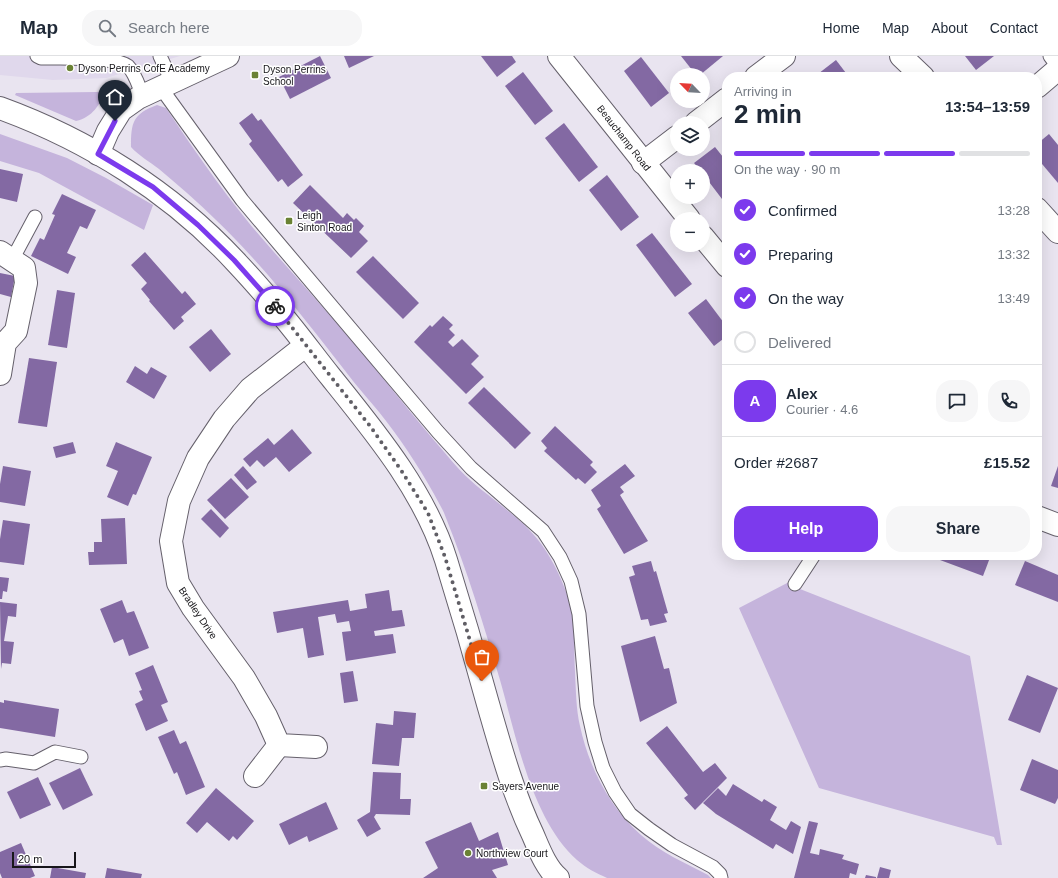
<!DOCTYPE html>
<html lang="en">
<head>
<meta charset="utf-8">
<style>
  :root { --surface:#fff; --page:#f6f6f7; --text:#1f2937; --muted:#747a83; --line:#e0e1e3; --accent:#7c3aed }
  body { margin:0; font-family:Arial,sans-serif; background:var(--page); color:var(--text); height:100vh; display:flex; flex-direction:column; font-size:15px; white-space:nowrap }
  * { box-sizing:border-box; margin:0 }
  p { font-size:13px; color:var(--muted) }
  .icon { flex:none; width:22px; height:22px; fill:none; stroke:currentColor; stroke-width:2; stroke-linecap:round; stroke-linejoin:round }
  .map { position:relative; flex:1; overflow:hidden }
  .side { position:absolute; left:722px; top:16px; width:320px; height:488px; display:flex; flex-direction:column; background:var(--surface); border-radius:16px; box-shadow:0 4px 16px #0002 }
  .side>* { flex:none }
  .needle { width:26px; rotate:295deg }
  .controls { position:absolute; left:670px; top:12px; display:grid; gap:8px }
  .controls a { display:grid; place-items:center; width:40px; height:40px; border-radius:50%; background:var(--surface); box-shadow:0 4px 16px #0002; font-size:20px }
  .scale { position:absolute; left:12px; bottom:10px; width:64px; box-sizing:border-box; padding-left:4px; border:2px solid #17161a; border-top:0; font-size:11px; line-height:14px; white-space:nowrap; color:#17161a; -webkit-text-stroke:3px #fff; paint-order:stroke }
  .pin { position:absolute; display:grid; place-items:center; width:34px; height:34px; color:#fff; margin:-41px -17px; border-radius:50% 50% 50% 0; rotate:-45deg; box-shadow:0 0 4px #0007 }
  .pin .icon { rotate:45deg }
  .courier { position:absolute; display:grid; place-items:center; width:40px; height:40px; margin:-20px; border:3px solid #7c3aed; border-radius:50%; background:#fff; color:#222; box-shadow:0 1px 5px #0007 }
  .headline em { font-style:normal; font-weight:800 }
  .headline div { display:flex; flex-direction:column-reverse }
  .headline { display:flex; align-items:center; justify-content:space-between; height:68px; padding:0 12px }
  h1 { font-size:26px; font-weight:800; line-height:30px }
  .bar { display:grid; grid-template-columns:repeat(4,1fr); gap:6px 4px; align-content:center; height:48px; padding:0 12px }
  .bar i { height:5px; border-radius:3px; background:var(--line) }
  .bar .on { background:var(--accent) }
  .bar p { grid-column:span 4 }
  .line { display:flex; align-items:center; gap:10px; padding:0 12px; border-top:1px solid var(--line) }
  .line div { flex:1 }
  .round { display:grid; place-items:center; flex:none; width:42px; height:42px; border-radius:16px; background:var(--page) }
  ol { padding:0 12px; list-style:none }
  li { display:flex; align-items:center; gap:12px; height:44px }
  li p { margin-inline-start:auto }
  li .icon { padding:4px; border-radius:50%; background:var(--accent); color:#fff; stroke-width:4 }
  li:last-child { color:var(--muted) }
  li i { width:22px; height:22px; border:2px solid var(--line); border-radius:50% }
  .primary-button { display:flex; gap:8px; margin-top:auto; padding:8px 12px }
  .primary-button a { flex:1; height:46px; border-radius:16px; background:var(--accent); color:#fff; font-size:16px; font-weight:800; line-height:46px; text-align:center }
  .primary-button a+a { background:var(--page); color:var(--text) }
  header { display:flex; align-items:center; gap:24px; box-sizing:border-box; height:56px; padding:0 20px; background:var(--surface); border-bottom:1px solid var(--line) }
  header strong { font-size:19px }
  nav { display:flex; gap:22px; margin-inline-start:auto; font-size:14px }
  .search { width:280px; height:36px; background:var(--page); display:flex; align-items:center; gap:10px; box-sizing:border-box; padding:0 14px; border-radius:16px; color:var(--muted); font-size:15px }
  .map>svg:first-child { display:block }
  .built { fill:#e0d8ec }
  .green { fill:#c5b4dc }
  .building { fill:#8369a3 }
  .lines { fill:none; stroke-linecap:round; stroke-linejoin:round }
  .lane-casing { stroke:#65606b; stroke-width:15 }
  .street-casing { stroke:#65606b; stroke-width:24 }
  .secondary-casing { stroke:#65606b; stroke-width:24 }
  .lane { stroke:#fff; stroke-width:13 }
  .street { stroke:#fff; stroke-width:22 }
  .secondary { stroke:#fff; stroke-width:22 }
  .done { stroke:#605e65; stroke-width:4; stroke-dasharray:0 7.2 }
  .route { stroke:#7c3aed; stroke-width:5 }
  .poi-dot { fill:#6a8234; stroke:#fff; stroke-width:1.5 }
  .labels { text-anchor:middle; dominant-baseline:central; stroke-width:3; stroke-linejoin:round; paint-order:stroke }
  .poi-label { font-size:10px; fill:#17161a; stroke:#fff; text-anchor:start }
  .street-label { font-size:10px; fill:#17161a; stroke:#fff }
</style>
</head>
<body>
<header>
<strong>Map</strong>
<div class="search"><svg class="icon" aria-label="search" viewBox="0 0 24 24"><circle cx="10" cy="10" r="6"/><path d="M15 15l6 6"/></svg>Search here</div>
<nav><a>Home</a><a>Map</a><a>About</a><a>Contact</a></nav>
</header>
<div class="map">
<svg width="1058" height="822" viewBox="0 0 1058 822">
  <rect width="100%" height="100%" fill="#e9e4f0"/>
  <path class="built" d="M0 0H180L106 22 53 24 0 19Z"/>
  <g class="green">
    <path d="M107 34C99 49 93 61 76 65L15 39 16 37 97 36Z"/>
    <path d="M157 49 166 52C192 91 219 130 249 167 280 204 314 240 345 277 379 316 411 358 445 397 457 412 471 426 487 438 509 456 531 471 546 495 558 514 568 536 572 558 575 577 574 597 575 616 576 634 576 653 580 670 589 711 609 751 641 779 660 796 685 807 708 819L711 822H607C596 817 586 812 577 804 532 764 516 680 500 624 484 570 467 514 446 462 443 453 438 446 434 438 418 409 399 381 379 356 370 345 361 335 353 325 309 269 267 213 216 164 198 146 178 129 159 113 149 105 139 100 131 91 131 66 133 58 157 49Z"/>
    <path d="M0 78 67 102 106 122 153 149 144 174 39 117 0 105Z"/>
    <path d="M791 525 800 533 970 600 1002 789H997L994 781 819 732 739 552Z"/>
  </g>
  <g class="building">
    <path d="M320 0 331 22 290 43 279 21Z"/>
    <path d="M344 0H374L349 12Z"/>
    <path d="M481 0H512L516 6 497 21Z"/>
    <path d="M681 0H723L700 19H696Z"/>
    <path d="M965 0H994L976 14Z"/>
    <path d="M641 1 669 37 651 51 624 15Z"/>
    <path d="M836 4 849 21H814Z"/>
    <path d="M523 16 553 55 535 69 505 30Z"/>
    <path d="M252 57 258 65 261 63 303 119 288 131 282 123 278 126 249 88 252 85 239 67Z"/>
    <path d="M564 67 598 111 579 126 545 82Z"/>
    <path d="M1049 78 1058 89V127L1037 102V88Z"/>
    <path d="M715 91 727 106V139L722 143 703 118V115H701L694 107Z"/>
    <path d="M0 113 23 118 17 146 0 142Z"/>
    <path d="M607 119 639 161 621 175 589 134Z"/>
    <path d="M310 129 343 162 347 157 354 164 356 162 364 170 359 176 368 185 351 202 293 147Z"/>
    <path d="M62 138 96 154 87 173 80 170 67 197 76 201 68 218 31 200 40 182 44 184 55 159 52 158Z"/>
    <path d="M652 177 692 228 675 241 636 189Z"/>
    <path d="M145 196 182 238 185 235 196 248 181 261 184 265 174 274 149 245 150 244 141 233 147 227 131 209Z"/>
    <path d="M373 200 419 247 403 263 356 216Z"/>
    <path d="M0 217 15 220 11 241 0 238Z"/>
    <path d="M57 234 75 237 67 292 48 289Z"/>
    <path d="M706 243 727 271V280L714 290 688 257Z"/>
    <path d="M443 260 453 269 449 273 455 279 448 286 453 291 462 283 479 300 471 308 484 321 466 338 414 286 430 269 432 271Z"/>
    <path d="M211 273 231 298 210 316 189 291Z"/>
    <path d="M29 302 57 306 47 371 18 367Z"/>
    <path d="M135 310 147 318 151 311 167 320 154 343 126 326Z"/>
    <path d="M484 331 531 377 515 393 468 347Z"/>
    <path d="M555 370 593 406 590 409 597 416 585 428 578 422 576 424 544 395 547 392 541 385Z"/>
    <path d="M292 373 312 397 289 416 276 401 264 411 257 404 250 411 243 403 268 382 274 389Z"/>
    <path d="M73 386 76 397 56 402 53 391Z"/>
    <path d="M116 386 152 401 136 439 133 438 128 450 107 441 118 415 106 410Z"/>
    <path d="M625 408 635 420 620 431 624 436 620 439 648 485 624 498 597 453 601 450 591 434Z"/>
    <path d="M3 410 31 415 25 450 0 446V428Z"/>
    <path d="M243 410 257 426 247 434 234 419Z"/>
    <path d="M1058 410V432L1051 430Z"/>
    <path d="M231 422 249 441 225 463 207 444Z"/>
    <path d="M211 453 229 472 220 482 201 463Z"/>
    <path d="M125 462 127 508 89 509 88 496H94V486H102L101 463Z"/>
    <path d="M3 464 30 468 24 509 0 506V483Z"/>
    <path d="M942 499H991L983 520 940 504Z"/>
    <path d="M651 505 654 516 656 515 668 557 664 558 667 566 650 570 648 563 641 564 629 521 635 519 632 510Z"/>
    <path d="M1025 505 1058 519V546L1015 529Z"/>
    <path d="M0 521 9 522 7 536 3 535 2 543H0Z"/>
    <path d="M389 534 392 555 402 554 405 570 374 575 375 580 393 578 396 597 346 605 342 576 351 575 349 565 337 567 335 558 318 561 324 599 308 602 303 572 277 577 273 556 348 544 350 555 367 552 365 538Z"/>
    <path d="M122 544 127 557 134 555 149 592 129 600 123 583 114 587 100 553Z"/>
    <path d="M0 546 17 548 16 561 8 560 4 585 14 586 11 608 2 607 1 613Z"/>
    <path d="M655 580 664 613 669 612 677 647 640 666 621 590Z"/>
    <path d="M153 609 168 646 161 649 168 665 146 675 135 648 143 644 139 635 142 634 135 617Z"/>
    <path d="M353 615 358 645 344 647 340 617Z"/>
    <path d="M1027 619 1058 632 1040 677 1008 664Z"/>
    <path d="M4 644 59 653 55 681 0 672V646L4 647Z"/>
    <path d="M394 655 416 657 414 682H402L399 710 372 708 376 667 393 669Z"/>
    <path d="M667 670 703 716 715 707 727 722 695 754 684 742 688 739 646 687Z"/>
    <path d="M174 674 180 688 186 685 205 731 186 739 177 716 174 718 158 681Z"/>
    <path d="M1032 703 1058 714V742L1055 748 1020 734Z"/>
    <path d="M80 712 93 739 63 754 49 727Z"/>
    <path d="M373 716 401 717 400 743H411L410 759 376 758 374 761 381 773 367 781 357 764 370 756Z"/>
    <path d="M38 721 51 749 20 763 7 736Z"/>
    <path d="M733 728 762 746 764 743 777 751 770 764 786 774 791 765 801 771 793 798 776 788 773 793 716 758 703 747 718 732 726 740Z"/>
    <path d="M216 732 254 765 237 784 233 780 229 785 207 766 197 777 186 767Z"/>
    <path d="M326 746 338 773 309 786 307 780 289 789 279 768Z"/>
    <path d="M809 765 818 767 810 797 819 799 820 793 844 799 842 803 859 808 856 819 850 817 849 822H794Z"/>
    <path d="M471 766 479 785 498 776 508 809 492 814 497 822H423L438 812 425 786Z"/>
    <path d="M21 787 35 820 30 822H2L0 817V796Z"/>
    <path d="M52 811 86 817 85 822H50Z"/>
    <path d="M880 811 891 814 889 822H877Z"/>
    <path d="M107 812 142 818 141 822H105Z"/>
    <path d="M866 819 876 821V822H865Z"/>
  </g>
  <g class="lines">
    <defs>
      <g id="lane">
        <path d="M37 0 41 2C61 2 114 0 128 10 135 17 139 31 143 40"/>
        <path d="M160 0 172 26"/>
        <path d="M1050 0 1058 11"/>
        <path d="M161 32 242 144 438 376 471 412 543 475 560 501 571 525 579 558 587 650 595 686 603 712 615 736 630 758 649 773 672 789 713 811 720 818 721 822"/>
        <path d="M12 204 35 161"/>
        <path d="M795 528 814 499"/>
        <path d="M0 704 6 703 34 707 55 696 81 701"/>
      </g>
      <g id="street">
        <path d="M559 0 689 163"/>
        <path d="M901 0 923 21"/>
        <path d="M756 21 784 0"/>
        <path d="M1037 31 1058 13"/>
        <path d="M696 67 727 43"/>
        <path d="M643 107 677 81"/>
        <path d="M1037 153 1058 176"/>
        <path d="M703 181 727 210"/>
        <path d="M0 196 24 212 26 227 16 275 5 287 0 318"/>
        <path d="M305 290 250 333 224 363 198 402 179 445 171 485 178 527 193 552 244 622 266 660 279 689 316 691"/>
        <path d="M1037 461 1058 469"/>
        <path d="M255 720 279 689"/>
      </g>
      <g id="secondary">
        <path d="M0 52C88 84 171 136 235 205 251 222 267 240 281 258 298 278 314 300 330 320 375 376 425 436 446 504 461 552 475 600 488 648 501 693 513 737 533 779 539 793 546 812 558 822"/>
        <path d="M98 98 108 75 121 54 138 42 228 0"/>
      </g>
    </defs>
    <use href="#lane" class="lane-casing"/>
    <use href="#street" class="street-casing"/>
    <use href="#secondary" class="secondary-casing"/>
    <use href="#lane" class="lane"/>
    <use href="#street" class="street"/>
    <use href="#secondary" class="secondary"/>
  </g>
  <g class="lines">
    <path class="done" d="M275 250 370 370 401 414 428 457 445 501 482 625"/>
    <path class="route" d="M115 65 98 98 153 131 198 169 234 204 275 250"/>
  </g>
  <g class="poi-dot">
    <circle cx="70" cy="12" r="4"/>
    <rect x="251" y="15" width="8" height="8" rx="2"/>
    <rect x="285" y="161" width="8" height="8" rx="2"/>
    <rect x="480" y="726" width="8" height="8" rx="2"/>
    <circle cx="468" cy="797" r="4"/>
  </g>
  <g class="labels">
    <g class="poi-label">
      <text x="78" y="12">Dyson Perrins CofE Academy</text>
      <text x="263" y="13">Dyson Perrins<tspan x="263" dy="12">School</tspan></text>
      <text x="297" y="159">Leigh<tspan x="297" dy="12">Sinton Road</tspan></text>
      <text x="492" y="730">Sayers Avenue</text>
      <text x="476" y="797">Northview Court</text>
    </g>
    <g class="street-label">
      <text transform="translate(624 82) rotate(52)">Beauchamp Road</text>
      <text transform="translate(198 557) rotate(56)">Bradley Drive</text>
    </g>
  </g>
</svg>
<div class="controls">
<a><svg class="needle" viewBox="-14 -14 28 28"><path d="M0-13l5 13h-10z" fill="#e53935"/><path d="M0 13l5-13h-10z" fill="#747a83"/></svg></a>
<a><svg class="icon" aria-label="layers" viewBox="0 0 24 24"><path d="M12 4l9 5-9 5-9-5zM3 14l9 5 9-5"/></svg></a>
<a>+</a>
<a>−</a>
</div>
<div class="scale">20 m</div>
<div class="pin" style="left:482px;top:625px;background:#ea580c"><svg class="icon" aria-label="bag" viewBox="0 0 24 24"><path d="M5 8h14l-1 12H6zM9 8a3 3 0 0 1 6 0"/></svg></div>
<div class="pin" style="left:115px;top:65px;background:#1f2937"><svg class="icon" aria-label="home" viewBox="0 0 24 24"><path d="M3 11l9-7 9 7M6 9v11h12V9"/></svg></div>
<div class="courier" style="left:275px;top:250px"><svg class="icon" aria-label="bike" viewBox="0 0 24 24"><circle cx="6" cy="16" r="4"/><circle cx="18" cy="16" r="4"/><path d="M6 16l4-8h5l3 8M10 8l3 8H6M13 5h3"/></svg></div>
<section class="side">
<div class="headline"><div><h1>2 min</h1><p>Arriving in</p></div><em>13:54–13:59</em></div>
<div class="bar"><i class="on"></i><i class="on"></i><i class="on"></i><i></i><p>On the way · 90 m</p></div>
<ol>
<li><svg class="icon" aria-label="check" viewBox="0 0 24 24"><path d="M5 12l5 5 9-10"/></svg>Confirmed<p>13:28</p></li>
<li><svg class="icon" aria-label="check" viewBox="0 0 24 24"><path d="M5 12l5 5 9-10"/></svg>Preparing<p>13:32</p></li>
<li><svg class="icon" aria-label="check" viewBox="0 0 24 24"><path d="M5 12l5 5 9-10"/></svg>On the way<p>13:49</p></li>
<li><i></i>Delivered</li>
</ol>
<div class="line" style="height:72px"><b class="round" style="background:var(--accent);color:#fff">A</b><div><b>Alex</b><p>Courier · 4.6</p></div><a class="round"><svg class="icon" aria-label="chat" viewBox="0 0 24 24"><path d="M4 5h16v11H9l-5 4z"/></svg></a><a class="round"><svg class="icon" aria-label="phone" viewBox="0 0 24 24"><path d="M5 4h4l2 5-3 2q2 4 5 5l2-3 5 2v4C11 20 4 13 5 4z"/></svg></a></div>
<div class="line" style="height:52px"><div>Order #2687</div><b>£15.52</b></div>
<div class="primary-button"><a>Help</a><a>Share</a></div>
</section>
</div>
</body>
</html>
